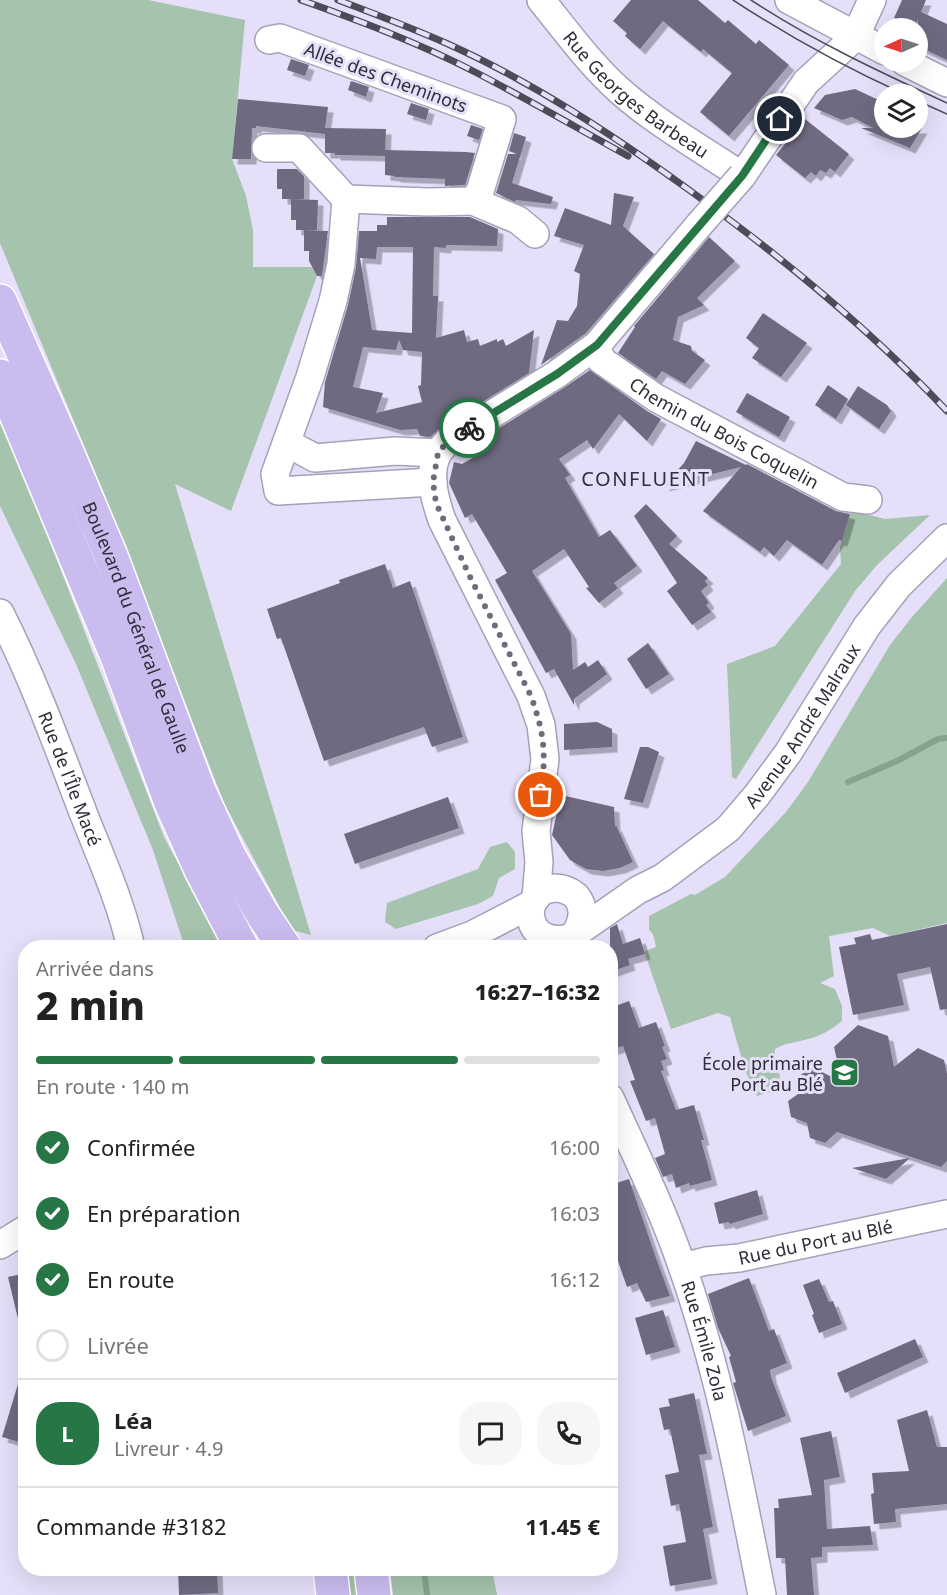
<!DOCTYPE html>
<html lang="fr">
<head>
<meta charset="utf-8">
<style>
  :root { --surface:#fff; --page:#f6f6f6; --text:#222; --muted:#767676; --line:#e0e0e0; --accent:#277646 }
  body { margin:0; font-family:"Noto Sans",sans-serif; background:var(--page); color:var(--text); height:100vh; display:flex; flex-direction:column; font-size:22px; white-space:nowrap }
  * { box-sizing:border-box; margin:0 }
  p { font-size:20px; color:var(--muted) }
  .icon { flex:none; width:33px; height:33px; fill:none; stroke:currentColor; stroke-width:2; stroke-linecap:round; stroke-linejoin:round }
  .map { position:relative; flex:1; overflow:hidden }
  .details { position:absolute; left:18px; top:940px; width:600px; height:636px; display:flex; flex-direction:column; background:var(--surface); border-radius:24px; box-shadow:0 6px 24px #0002 }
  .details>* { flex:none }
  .needle { width:39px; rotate:267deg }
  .controls { position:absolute; left:874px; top:18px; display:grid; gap:12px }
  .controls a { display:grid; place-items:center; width:54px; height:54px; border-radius:50%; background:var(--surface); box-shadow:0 6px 24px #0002; font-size:30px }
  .pin { position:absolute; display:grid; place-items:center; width:51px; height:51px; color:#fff; margin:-26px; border:3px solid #fff; border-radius:50%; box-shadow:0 2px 6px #0007 }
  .courier { position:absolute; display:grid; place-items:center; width:60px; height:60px; margin:-30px; border:4px solid #277646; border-radius:50%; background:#fff; color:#222; box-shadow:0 2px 8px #0007 }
  .summary em { font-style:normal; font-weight:800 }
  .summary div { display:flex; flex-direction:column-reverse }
  .summary { display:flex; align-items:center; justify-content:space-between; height:102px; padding:0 18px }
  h1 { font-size:39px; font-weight:800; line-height:45px }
  .bar { display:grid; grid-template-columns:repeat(4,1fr); gap:9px 6px; align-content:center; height:72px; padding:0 18px }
  .bar i { height:8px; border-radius:4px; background:var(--line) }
  .bar .on { background:var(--accent) }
  .bar p { grid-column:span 4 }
  .line { display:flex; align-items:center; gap:15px; padding:0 18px; border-top:2px solid var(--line) }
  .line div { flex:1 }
  .round { display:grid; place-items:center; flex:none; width:63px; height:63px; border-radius:24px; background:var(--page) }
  ol { padding:0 18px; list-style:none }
  li { display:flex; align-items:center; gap:18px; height:66px }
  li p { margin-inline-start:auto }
  li .icon { padding:6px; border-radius:50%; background:var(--accent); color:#fff; stroke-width:4 }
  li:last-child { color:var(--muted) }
  li i { width:33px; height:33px; border:3px solid var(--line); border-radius:50% }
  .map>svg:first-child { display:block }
  .green { fill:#a5c3ad }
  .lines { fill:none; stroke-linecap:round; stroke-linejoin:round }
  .stream { stroke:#85a48d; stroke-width:6 }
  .building { fill:#706a81; fill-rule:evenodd; filter:url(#shadow) }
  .minor-casing { stroke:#a6a0b8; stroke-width:30 }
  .major-casing { stroke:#fff; stroke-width:36 }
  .minor { stroke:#fff; stroke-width:27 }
  .major { stroke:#cbbcf0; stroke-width:33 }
  .tram { stroke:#4d4b58; stroke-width:1.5 }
  .rail-casing { stroke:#4d4b58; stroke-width:7 }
  .rail { stroke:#e5dff9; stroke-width:4.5; stroke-dasharray:14; stroke-linecap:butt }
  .minor-bridge-casing { stroke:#a6a0b8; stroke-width:30; stroke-linecap:butt }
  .minor-bridge { stroke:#fff; stroke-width:27 }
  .done { stroke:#6f6b7b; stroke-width:6; stroke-dasharray:0 10.8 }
  .route { stroke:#277646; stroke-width:8 }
  .labels { text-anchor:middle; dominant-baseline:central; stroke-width:6; stroke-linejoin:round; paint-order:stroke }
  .street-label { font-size:18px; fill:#2f2d37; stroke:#e5dff9 }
  .poi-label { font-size:18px; fill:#2f2d37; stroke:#e5dff9; text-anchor:end }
  .neighbourhood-label { font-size:20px; letter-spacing:1.5px; fill:#322d41; stroke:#e5dff9 }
</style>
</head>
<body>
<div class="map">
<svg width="947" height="1595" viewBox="0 0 947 1595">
  <defs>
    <filter id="shadow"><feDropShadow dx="5.5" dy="5.5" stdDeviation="0" flood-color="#0004"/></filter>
  </defs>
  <rect width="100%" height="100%" fill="#e5dff9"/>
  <g class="green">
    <path d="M0 0H148L245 20 232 159 246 196 253 230V267H312L317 276 231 511 175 484 311 935 292 930 224 803 104 494 0 243Z"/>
    <path d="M0 420 23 472 164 837 224 948H185L153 850 76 664 0 506Z"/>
    <path d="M851 510 885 519 930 515 877 565 855 591 736 779 732 777 727 664 775 646 841 564 840 547Z"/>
    <path d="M947 578V923L890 936 873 928 829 936 834 976 820 983 835 989 842 1006V1021C832 1029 821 1036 808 1039 795 1043 787 1042 775 1049L774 1063 780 1075 779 1082 770 1092 757 1096 745 1070 730 1017 718 1013 671 1029 645 954V951L656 947 653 934 649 930V916L691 894 695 895 725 877 786 812 808 782 890 645 912 617Z"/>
    <path d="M507 842 515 852V869L499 878 493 896 478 904 396 929 385 922 387 903 478 869 490 847Z"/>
    <path d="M344 1569H354L357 1595H346Z"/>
    <path d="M390 1569H492L497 1595H393Z"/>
  </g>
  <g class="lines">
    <g class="stream">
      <path d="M848 782 897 761 938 739 947 738"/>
      <path d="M424 1569 427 1595"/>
    </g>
  </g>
  <g class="building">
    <path d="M631 0H698L725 23 728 20 756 44 759 40 789 65 729 136 700 112 732 73 703 49 701 52 663 21 640 49 625 36 627 33 613 21Z"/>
    <path d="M902 0H926L921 12 947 24V60L918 46V19L915 28 894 18Z"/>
    <path d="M291 59 309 65 305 76 287 70Z"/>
    <path d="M351 81 369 87 366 97 348 90Z"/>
    <path d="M855 89 885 103V128H922L910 148 861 128H873L852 117 842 120 814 108 825 95Z"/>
    <path d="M238 99 328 107 325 128 386 129 385 156 335 155V153H325V132V134L256 126V128H252L251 159H232Z"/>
    <path d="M411 103 429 109 426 120 407 114Z"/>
    <path d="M805 119 849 154 835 172 830 168 826 173 820 170 816 176 811 172 805 178 776 155Z"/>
    <path d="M471 125 483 129 479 140 467 136Z"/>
    <path d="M514 133 526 137 512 183 553 197 551 204 516 200 515 202 496 193 508 154H517L509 151Z"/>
    <path d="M385 150 466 152 475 153 465 185 445 186V179L395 177V176L385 175Z"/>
    <path d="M277 169H297L304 176V199H282V189H277Z"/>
    <path d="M614 193 634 197 623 226 654 254 586 333 541 365 557 320 568 321 577 306 580 274 574 271 584 245 554 236 565 208 611 225Z"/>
    <path d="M291 199 318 200 317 230H296V220H291Z"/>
    <path d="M387 217H470L498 229 497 246 446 245V248L434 247 433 296H438L436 338 464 330 467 342 478 339 480 346 497 339V342L503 339 506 346 534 330 529 373 439 429 430 437 420 436 417 429 400 430 323 407 325 382 348 305 356 267 359 231H377V225H387ZM377 247H413L412 333 372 330 360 258 376 259ZM399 340 403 350 422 352 421 385 418 386 422 402 376 413 383 393 353 387 363 347 396 350Z"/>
    <path d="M304 230 328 231 322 276H317L309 261V251H304Z"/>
    <path d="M709 237 735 261 697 298 704 305 678 317 673 340 691 346 692 351 705 360 685 384 662 371 656 379 618 353 635 327 634 326Z"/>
    <path d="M763 313 807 343 781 377 752 358 759 348 746 338Z"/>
    <path d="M590 370 647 411 661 419 647 441 619 414 593 449 587 440 559 459 570 475 565 478 599 537 610 530 637 566 614 583 618 588 599 603 586 588 589 587 564 549 532 571 571 634 573 670 585 662 588 667 598 660 607 674 574 699V705L554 669 546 673 495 580 507 573 472 514 465 518 449 483 454 462 462 464 485 451 480 440 565 387Z"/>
    <path d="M828 385 848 399 836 419 815 405Z"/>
    <path d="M858 386 887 405 891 411 879 429 846 405Z"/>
    <path d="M747 393 790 417 779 437 736 412Z"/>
    <path d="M696 441 746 465 747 464 836 511 850 514 842 541 839 540 822 565 787 540 774 556 764 547 760 552 703 511 741 467 663 486 684 463Z"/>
    <path d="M646 504 677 536 669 544 708 578 705 581 708 585 701 591 709 603 706 605 711 612 692 625 667 591 677 583 634 516Z"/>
    <path d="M385 564 393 588 410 581 463 737 432 747 424 727 324 761 281 638 277 639 267 609 340 583 339 580Z"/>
    <path d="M648 643 669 674 646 689 627 659Z"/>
    <path d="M597 722 612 729V747L564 750V724Z"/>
    <path d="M640 747H648L659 752 643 803 624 799Z"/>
    <path d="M561 795 614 807 615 827 616 825 633 862 620 868 603 871 586 869 570 860 552 835Z"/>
    <path d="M448 797 459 828 355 864 344 834Z"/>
    <path d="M617 924 623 944 640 938 645 954 628 959 630 965 610 972V928Z"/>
    <path d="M947 924V1009L940 1010 930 967 897 974 904 1005 853 1015 839 947 856 944 854 938 870 934 872 940Z"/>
    <path d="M629 1001 639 1028 656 1022 665 1046 662 1047 667 1059 661 1061 664 1070 661 1071 676 1110 694 1105 704 1140H701L712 1180 690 1186 689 1183 676 1188 672 1174 663 1177 655 1158 665 1154 655 1118 646 1121 630 1081 635 1080 623 1046 610 1050V1008Z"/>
    <path d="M858 1025 888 1036 894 1067 918 1048 944 1060 947 1074V1161L941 1167 837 1132 825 1143 810 1138 807 1123 791 1117 788 1101 801 1092 798 1077 812 1067 842 1082 834 1047Z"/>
    <path d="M910 1158 886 1179 852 1168Z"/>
    <path d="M629 1179 656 1258 670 1296 646 1302 637 1283 627 1287 612 1244 613 1230 610 1214V1185Z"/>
    <path d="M757 1190 763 1214 730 1224 729 1222 719 1224 714 1203Z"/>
    <path d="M26 1273V1323H19L8 1277Z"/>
    <path d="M749 1278 769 1331 774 1329 787 1363 770 1370 771 1377 786 1416 748 1431 733 1383 736 1382 729 1357 731 1356 718 1328 708 1294Z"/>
    <path d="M819 1279 829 1302 833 1301 842 1324 819 1333 812 1315 814 1314 803 1285Z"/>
    <path d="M663 1310 675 1347 646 1355 635 1318Z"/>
    <path d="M915 1339 923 1357 845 1393 837 1373Z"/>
    <path d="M21 1374 26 1375V1444L2 1437Z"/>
    <path d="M694 1393 707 1454 699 1455 713 1527 703 1529 712 1579 670 1586 663 1546 686 1542 679 1504 671 1506 665 1475 679 1472 670 1429 664 1430 659 1408 670 1406 668 1399Z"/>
    <path d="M927 1410 937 1447H947V1504L895 1509 896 1522 874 1524 871 1494 874 1493 872 1473 909 1471 897 1420Z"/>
    <path d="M831 1431 840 1477 824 1480 827 1529 870 1526 873 1545 822 1547V1557L811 1558 814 1595H787L785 1558H776L774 1508H779L778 1499 812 1495 800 1438Z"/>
    <path d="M178 1569H217L218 1593 179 1595Z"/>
  </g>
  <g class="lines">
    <defs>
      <g id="minor">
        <path id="s1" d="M541 0C566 31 590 64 620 91 656 123 702 149 742 176L806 82 855 37 872 0"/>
        <path d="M789 0 885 51"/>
        <path d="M905 62 947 83"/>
        <path d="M266 148H299L346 199 428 202 473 201 480 191 502 119 280 38 269 40"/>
        <path d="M346 199 341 264 333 301 310 377 275 474 278 491 433 482"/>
        <path d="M473 201 518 220 535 234"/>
        <path id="s2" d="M597 345 601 360 656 398 843 497 868 500"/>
        <path d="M287 443 315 458 395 451 438 453"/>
        <path id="s3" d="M0 613C33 678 58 747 84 815 101 858 121 902 131 948"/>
        <path d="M536 898 539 862 536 831 545 759 541 725 531 696 442 520C435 500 427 473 438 453 440 449 444 446 447 442L557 374 597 345 699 225"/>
        <path id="s4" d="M577 931C583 919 585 907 576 896 570 891 563 888 555 888 517 890 524 950 569 938L638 890 662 878 728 829 757 795 788 753 867 626 899 585 947 538"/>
        <path d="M437 948 472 935 532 904"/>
        <path id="s5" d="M610 1098C635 1153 662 1208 682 1266 720 1373 740 1484 762 1595"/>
        <path d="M0 1245 26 1229"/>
        <path id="s6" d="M683 1267 706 1261 739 1258 947 1214"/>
      </g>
      <g id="major">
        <path id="s7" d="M0 301 64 445 111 556 199 791 229 856 263 915 285 948"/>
        <path d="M0 376 118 659 171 803 201 870 242 948"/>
        <path d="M330 1569 333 1595"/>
        <path d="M371 1569 374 1595"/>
      </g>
    </defs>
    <use href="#minor" class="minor-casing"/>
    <use href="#major" class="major-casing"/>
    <use href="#minor" class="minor"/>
    <use href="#major" class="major"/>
    <g class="tram">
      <path d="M733 0C788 36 844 67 904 94"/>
      <path d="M751 0C813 41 880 72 947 103"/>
      <path d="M918 101 947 114"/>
    </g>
    <defs>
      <g id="rail">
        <path d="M301 0C360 21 419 43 475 72 527 99 577 128 628 156"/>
        <path d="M338 0C375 14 412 28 448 44 532 82 610 133 685 187 778 254 868 327 947 411"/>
      </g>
    </defs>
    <use href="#rail" class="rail-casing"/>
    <use href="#rail" class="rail"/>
    <defs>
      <path id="minor-bridge" d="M699 225 742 176"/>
    </defs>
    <use href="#minor-bridge" class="minor-bridge-casing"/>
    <use href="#minor-bridge" class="minor-bridge"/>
  </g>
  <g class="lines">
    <path class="done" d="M469 428 447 442 438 453 433 482 436 503 469 575 531 696C545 736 546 753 541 795"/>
    <path class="route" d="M469 428 557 374 597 345 742 176 780 119"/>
  </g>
  <defs>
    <symbol id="school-square" viewBox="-11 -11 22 22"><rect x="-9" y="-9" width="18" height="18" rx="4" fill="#277646" stroke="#e5dff9"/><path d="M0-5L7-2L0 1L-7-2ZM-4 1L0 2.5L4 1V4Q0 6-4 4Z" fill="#fff"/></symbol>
  </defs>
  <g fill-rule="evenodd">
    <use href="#school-square" x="828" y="1056" width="33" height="33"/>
  </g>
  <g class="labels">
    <g class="street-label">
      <text transform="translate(386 77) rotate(20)">Allée des Cheminots</text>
      <text stroke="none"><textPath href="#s1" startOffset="135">Rue Georges Barbeau</textPath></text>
      <text stroke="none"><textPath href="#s2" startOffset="159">Chemin du Bois Coquelin</textPath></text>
      <text stroke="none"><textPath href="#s7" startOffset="354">Boulevard du Général de Gaulle</textPath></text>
      <text stroke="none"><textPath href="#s4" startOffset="474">Avenue André Malraux</textPath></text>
      <text stroke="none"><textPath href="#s3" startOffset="180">Rue de l'Île Macé</textPath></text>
      <text stroke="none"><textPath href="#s6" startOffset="135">Rue du Port au Blé</textPath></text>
      <text stroke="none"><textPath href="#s5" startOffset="261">Rue Émile Zola</textPath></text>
    </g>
    <g class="poi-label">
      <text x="823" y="1063">École primaire<tspan x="823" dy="21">Port au Blé</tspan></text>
    </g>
    <g class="neighbourhood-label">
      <text x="646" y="478">CONFLUENT</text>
    </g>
  </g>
</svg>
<div class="controls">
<a><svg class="needle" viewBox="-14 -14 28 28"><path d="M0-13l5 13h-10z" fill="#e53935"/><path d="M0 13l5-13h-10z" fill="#767676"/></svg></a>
<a><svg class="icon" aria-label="layers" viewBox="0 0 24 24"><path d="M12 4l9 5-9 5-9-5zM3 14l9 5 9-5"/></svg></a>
</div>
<div class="pin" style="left:541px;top:795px;background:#ea580c"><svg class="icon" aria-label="bag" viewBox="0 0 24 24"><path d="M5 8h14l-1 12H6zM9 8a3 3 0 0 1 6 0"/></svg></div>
<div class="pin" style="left:780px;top:119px;background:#1f2937"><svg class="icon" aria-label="home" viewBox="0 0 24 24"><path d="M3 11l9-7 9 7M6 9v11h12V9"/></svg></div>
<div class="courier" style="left:469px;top:428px"><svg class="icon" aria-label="bike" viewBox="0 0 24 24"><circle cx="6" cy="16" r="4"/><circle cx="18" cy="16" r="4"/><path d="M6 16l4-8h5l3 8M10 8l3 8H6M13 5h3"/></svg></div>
<section class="details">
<div class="summary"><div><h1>2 min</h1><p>Arrivée dans</p></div><em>16:27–16:32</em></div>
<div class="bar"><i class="on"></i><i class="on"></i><i class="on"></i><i></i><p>En route · 140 m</p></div>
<ol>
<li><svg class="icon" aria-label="check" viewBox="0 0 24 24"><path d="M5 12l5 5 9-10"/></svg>Confirmée<p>16:00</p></li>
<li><svg class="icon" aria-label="check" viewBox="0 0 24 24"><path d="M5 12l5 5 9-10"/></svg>En préparation<p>16:03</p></li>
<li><svg class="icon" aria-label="check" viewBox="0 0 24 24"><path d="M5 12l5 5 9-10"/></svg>En route<p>16:12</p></li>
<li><i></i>Livrée</li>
</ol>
<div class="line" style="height:108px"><b class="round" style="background:var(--accent);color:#fff">L</b><div><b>Léa</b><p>Livreur · 4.9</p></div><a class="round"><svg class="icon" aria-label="chat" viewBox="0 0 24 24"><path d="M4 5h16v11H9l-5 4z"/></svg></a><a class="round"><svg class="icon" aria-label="phone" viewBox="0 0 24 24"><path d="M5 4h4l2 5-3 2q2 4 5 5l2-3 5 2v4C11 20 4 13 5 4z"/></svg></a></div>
<div class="line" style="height:78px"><div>Commande #3182</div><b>11.45 €</b></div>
</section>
</div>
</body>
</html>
